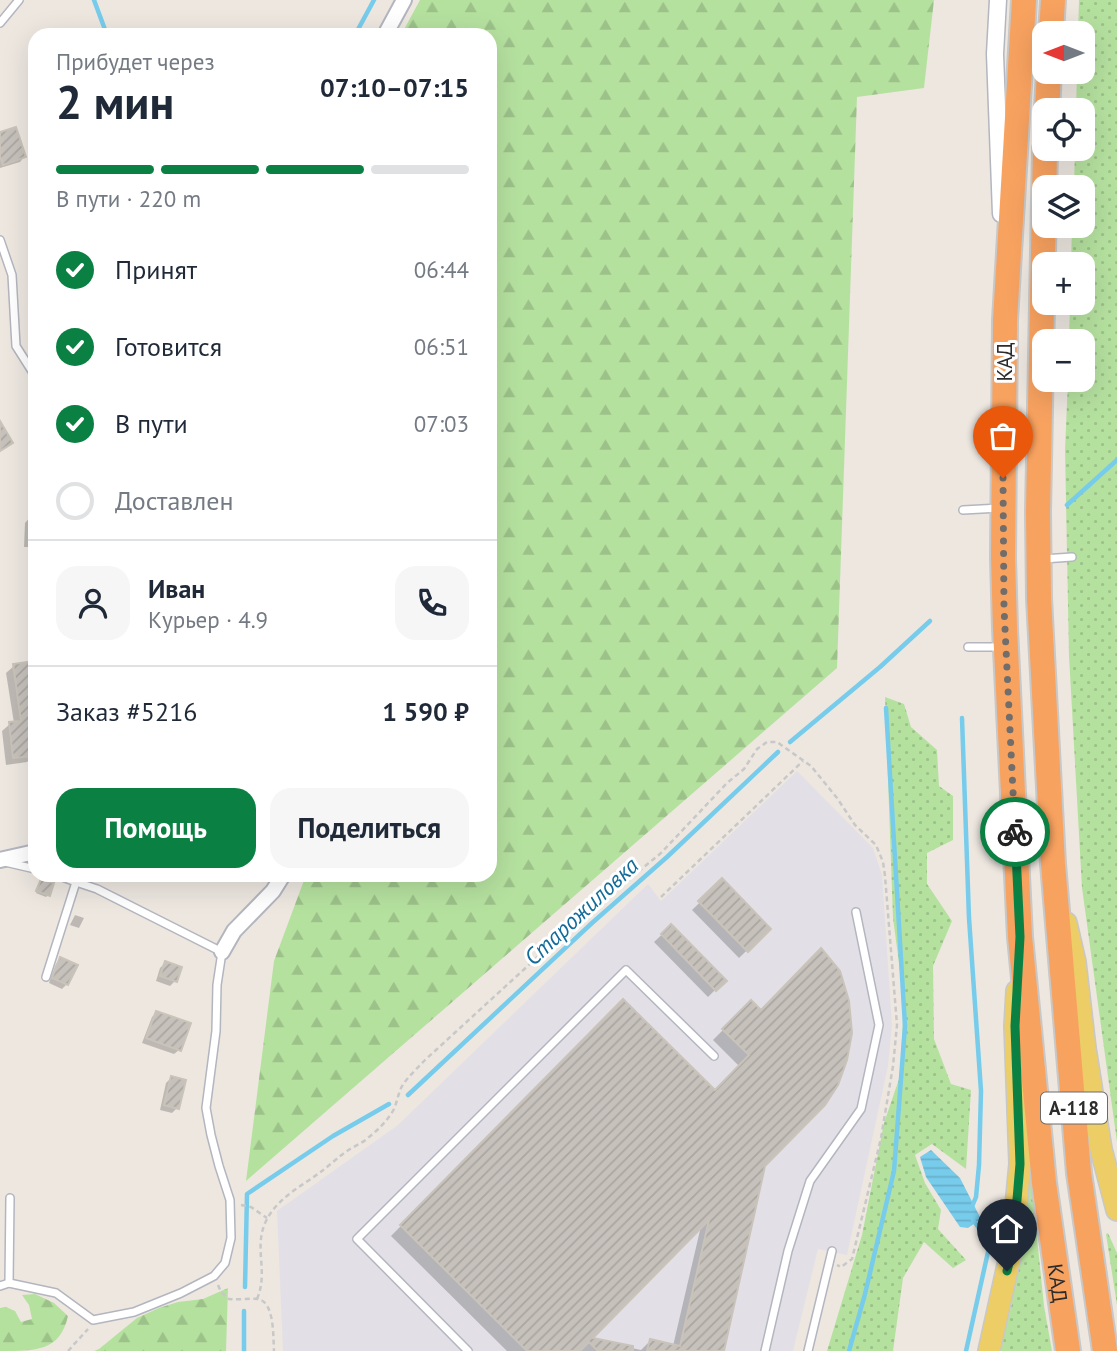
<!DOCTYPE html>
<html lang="ru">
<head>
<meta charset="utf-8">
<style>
  :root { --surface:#fff; --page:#f6f6f7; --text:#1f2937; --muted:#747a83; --line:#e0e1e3; --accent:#0b8043 }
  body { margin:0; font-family:"PT Sans",sans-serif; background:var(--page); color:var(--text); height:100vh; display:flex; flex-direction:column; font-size:26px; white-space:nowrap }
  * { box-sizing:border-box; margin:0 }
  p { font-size:23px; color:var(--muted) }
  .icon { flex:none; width:38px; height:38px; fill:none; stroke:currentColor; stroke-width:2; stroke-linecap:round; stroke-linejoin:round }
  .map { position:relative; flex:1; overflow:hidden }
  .panel { position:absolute; left:28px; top:28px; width:469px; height:854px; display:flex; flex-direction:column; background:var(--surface); border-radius:21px; box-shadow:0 7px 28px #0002 }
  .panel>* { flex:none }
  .needle { width:46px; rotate:270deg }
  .tools { position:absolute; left:1032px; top:21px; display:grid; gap:14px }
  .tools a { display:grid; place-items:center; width:63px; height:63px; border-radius:14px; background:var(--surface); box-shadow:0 7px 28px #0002; font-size:35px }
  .pin { position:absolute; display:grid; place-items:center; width:60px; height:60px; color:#fff; margin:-72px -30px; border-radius:50% 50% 50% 0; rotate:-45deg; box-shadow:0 0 7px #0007 }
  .pin .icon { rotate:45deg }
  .courier { position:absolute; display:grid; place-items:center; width:70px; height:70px; margin:-35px; border:5px solid #0b8043; border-radius:50%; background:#fff; color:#222; box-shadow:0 2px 9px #0007 }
  .overview em { font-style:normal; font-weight:700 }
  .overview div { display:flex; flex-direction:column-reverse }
  .overview { display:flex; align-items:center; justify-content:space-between; height:119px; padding:0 28px }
  h1 { font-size:46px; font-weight:700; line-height:52px }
  .bar { display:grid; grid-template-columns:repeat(4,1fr); gap:10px 7px; align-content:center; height:84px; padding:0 28px }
  .bar i { height:9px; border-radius:5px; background:var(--line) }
  .bar .selected { background:var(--accent) }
  .bar p { grid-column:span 4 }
  .line { display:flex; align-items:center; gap:18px; padding:0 28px; border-top:2px solid var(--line) }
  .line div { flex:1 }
  .round { display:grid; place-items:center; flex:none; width:74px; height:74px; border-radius:21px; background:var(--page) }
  ol { padding:0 28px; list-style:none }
  li { display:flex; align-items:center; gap:21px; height:77px }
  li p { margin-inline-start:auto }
  li .icon { padding:7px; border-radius:50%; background:var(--accent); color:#fff; stroke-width:4 }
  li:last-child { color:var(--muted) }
  li i { width:38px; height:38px; border:4px solid var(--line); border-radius:50% }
  .cta { display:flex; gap:14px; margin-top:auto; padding:14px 28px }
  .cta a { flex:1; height:80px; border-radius:21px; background:var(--accent); color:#fff; font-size:28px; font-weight:700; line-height:80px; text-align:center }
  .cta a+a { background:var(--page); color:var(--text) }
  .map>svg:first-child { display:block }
  .industrial { fill:#e2e0e6 }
  .grass { fill:url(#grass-dots) }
  .forest { fill:url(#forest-firs) }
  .water { fill:url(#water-rules) }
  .shadow { fill:#0003; fill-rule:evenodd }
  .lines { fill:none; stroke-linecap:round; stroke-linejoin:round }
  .stream { stroke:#77cceb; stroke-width:4.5 }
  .building { fill:url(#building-hatch); stroke:#c9c3b9; stroke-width:2 }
  .service-casing { stroke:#b3b6bf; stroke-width:10 }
  .minor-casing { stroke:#b3b6bf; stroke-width:18 }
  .tertiary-casing { stroke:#b3b6bf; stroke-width:19 }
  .primary-casing { stroke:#c8c8c8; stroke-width:24 }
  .motorway-casing { stroke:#c8c8c8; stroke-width:28 }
  .path { stroke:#c8c8c8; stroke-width:2.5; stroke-dasharray:5 3.5; stroke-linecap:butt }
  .service { stroke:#fff; stroke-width:7 }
  .minor { stroke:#fff; stroke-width:14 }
  .tertiary { stroke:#fff; stroke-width:16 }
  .primary { stroke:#eccd66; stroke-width:21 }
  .motorway { stroke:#f8a260; stroke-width:24 }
  .done { stroke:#706d6b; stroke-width:7; stroke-dasharray:0 12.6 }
  .route { stroke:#0b8043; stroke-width:9 }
  .labels { text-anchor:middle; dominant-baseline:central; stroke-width:6; stroke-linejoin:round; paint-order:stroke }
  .shield { fill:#fff; stroke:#6b6b6b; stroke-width:2 }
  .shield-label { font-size:19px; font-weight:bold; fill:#2c2c2c }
  .street-label { font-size:21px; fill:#2c2c2c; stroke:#fff }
  .water-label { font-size:23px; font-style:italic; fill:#136b9a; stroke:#fff }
</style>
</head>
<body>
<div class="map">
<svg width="1117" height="1351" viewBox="0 0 1117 1351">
  <defs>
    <pattern id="grass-dots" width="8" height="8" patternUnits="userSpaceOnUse" patternTransform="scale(1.75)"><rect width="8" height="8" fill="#b5e19f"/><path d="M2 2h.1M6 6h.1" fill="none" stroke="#9cc189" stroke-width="1.8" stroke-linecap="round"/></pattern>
    <pattern id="forest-firs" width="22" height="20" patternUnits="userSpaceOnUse" patternTransform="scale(1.75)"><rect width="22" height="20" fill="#b5e19f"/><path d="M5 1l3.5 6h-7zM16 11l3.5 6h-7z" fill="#9cc189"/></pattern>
    <pattern id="water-rules" width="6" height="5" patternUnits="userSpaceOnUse" patternTransform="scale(1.75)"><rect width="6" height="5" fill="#77cceb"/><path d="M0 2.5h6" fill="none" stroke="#67afca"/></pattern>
    <pattern id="building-hatch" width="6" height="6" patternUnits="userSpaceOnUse" patternTransform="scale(1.75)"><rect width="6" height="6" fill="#c6c1bb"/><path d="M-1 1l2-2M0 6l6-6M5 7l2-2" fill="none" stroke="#aaa6a1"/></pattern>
  </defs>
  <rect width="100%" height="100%" fill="#ede7e0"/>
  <path class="industrial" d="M797 771 873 848 882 875 892 1025 888 1066 847 1255 818 1249 793 1351H283L277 1211 398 1125 648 884 661 901Z"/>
  <g class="grass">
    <path d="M1079 0H1117V1142L1082 888 1069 656 1065 450 1068 380H1083V341H1069L1070 303H1083V264H1071L1072 226H1083V187H1074L1075 149H1083V110H1076L1077 72H1083V33H1078Z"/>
    <path d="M885 697 904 704 911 727 937 750 939 786 953 796V840L927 853V884L952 921 933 966 934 1039 951 1084 971 1090 966 1169 932 1144 915 1155 925 1183 941 1210 938 1229 966 1260 953 1268 924 1242 903 1278 893 1351H827L862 1235 884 1123 900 1076 904 1001 893 918Z"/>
    <path d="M1031 1179 1044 1306 1052 1351H1000L1012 1303 1024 1180Z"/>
    <path d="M1108 1233 1117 1253V1305L1106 1234Z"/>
  </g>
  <g class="forest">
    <path d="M420 0H934L924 88 857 97 837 668 246 1181 274 961 306 875H490V35H401Z"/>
    <path d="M228 1288 226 1351H94L99 1349 137 1318 159 1308 178 1302 203 1299Z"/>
    <path d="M35 1294 54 1303 68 1316C60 1351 37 1351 0 1351V1308L6 1307 15 1311 21 1322 32 1319 29 1305 22 1295Z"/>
  </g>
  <path class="water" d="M931 1150 960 1178 981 1219 968 1228 960 1227 926 1177 920 1157Z"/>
  <g class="shadow">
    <path d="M0 134 24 157 20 162 0 168Z"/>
    <path d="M32 515H35V547H24L25 523Z"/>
    <path d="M35 662V709L29 710 34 755 27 762 6 765 2 731 10 724 14 723 6 673 14 666Z"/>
    <path d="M722 881 769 929 739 958 692 910Z"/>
    <path d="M40 882 48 895 46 897 36 893Z"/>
    <path d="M75 915 84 918 79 928 70 925Z"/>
    <path d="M671 926 724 981 708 997 654 942Z"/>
    <path d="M60 959 67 984 62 989 49 983 56 964Z"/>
    <path d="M165 963 175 981 170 986 156 981 160 968Z"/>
    <path d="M623 1001 715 1092 740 1067 713 1040 751 1002 763 1165 722 1351H507L391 1236ZM701 1226 673 1346 650 1341 641 1350 590 1339Z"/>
    <path d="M156 1013 179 1050 174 1054 142 1043 152 1017Z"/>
    <path d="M171 1078 177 1108 172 1113 160 1110 166 1083Z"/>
  </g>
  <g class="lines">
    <g class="stream">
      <path d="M94 0 107 35"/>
      <path d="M355 35 374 0"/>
      <path d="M1067 505 1117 460"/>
      <path d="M962 718 969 918 981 1091 979 1165 976 1197 971 1209"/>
      <path d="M790 742 880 667 930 621"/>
      <path d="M408 1095 592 923 667 857 778 752"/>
      <path d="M245 1287 247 1194 333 1136 389 1104"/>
      <path d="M244 1311V1351"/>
      <path d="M849 1351 865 1294 894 1171 905 1026 886 708"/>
      <path d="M966 1351 990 1243 973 1220"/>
    </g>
  </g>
  <g class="building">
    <path d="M16 127 26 157 3 165 0 157V132Z"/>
    <path d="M0 421 13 443 0 451Z"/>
    <path d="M35 661V704H31L35 756 13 758 9 722 21 721 13 664Z"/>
    <path d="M722 878 771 929 748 952 698 901Z"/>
    <path d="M41 879 54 883 50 896 36 891Z"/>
    <path d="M671 924 727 981 716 991 661 934Z"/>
    <path d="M821 948 840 971 849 1001 852 1033 847 1060 838 1085 825 1105 765 1166 724 1351H647L650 1339 680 1346 709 1220 593 1338 633 1346V1351H598L589 1342 580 1351H527L400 1225 623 999 715 1090 749 1055 722 1029 751 1000 761 1010Z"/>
    <path d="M60 957 78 965 68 985 52 978Z"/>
    <path d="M165 961 182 967 177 982 160 976Z"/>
    <path d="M156 1011 191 1023 181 1051 146 1038Z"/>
    <path d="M171 1076 186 1080 179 1109 164 1105Z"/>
  </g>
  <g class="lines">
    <defs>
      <g id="service">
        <path d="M0 23 19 0"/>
        <path d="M0 240 12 275 16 346 35 376"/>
        <path d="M963 510 1000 508"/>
        <path d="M1043 559 1072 557"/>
        <path d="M968 647H1001"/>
        <path d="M5 862 35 869"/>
        <path d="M46 977 76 882 57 875"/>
        <path d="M9 1283 10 1198"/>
        <path d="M0 1286 9 1283 56 1293 93 1320 134 1312 181 1293 214 1276 225 1263 231 1238 230 1200 219 1166 211 1135 206 1108 216 1031 217 985 222 952 97 889 76 882"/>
        <path d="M468 1351 357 1239 626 970 714 1056"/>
        <path d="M765 1351 788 1251 810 1181 861 1109 879 1025 856 912"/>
        <path d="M808 1351 832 1251"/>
      </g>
      <g id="minor">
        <path d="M385 35 404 0"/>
        <path d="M0 860 35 852"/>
        <path d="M222 952 234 931 273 891 283 875"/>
      </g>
      <path id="tertiary" d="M998 0 995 54 1001 214"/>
      <g id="primary">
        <path d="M1066 923 1075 962 1085 1048 1101 1149 1117 1210"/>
        <path d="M989 1351 1012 1247 1020 1164 1015 1026 1017 991"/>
      </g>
      <g id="motorway">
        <path id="s1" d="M1024 0 1005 320 1003 558 1005 629 1020 937 1044 1183 1068 1351"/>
        <path d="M1051 33 1053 0"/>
        <path d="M1047 110 1049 72"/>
        <path d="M1045 149 1038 512 1039 598 1053 864 1079 1173 1105 1351"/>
      </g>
    </defs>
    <use href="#service" class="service-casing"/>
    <use href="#minor" class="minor-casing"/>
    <use href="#tertiary" class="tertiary-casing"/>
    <use href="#primary" class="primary-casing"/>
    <use href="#motorway" class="motorway-casing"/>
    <g class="path">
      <path d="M661 897 803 761"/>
      <path d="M241 1205 251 1207 267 1218"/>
      <path d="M218 1285 221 1292 229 1299C238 1300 250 1298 258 1299 275 1302 273 1338 274 1351"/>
      <path d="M257 1299C269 1271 253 1248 266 1221 277 1198 302 1186 322 1171 330 1165 338 1157 347 1151 354 1146 363 1143 369 1137 379 1129 388 1120 394 1109 397 1102 398 1095 401 1088 407 1077 417 1069 425 1060L567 930 661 853 727 783 744 769 757 749 767 742H777L811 766 837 798 855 825 876 845 883 862 885 876 897 1025 893 1066 881 1138 852 1259 841 1267 837 1265"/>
      <path d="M68 1351 88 1329"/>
    </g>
    <use href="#service" class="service"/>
    <use href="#minor" class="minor"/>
    <use href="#tertiary" class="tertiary"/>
    <use href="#primary" class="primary"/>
    <use href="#motorway" class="motorway"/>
  </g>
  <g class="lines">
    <path class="done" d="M1003 478 1004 608 1015 832"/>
    <path class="route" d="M1007 1271 1013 1247 1020 1164 1015 1026 1020 937 1015 832"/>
  </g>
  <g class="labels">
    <rect class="shield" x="1041" y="1092.5" width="66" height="31" rx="5"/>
    <g class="shield-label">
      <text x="1074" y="1108">А-118</text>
    </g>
    <g class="street-label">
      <text transform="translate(1004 362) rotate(-90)">КАД</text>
      <text stroke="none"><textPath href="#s1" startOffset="1286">КАД</textPath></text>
    </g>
    <g class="water-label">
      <text transform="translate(581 911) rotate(-43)">Старожиловка</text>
    </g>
  </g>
</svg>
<div class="tools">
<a><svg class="needle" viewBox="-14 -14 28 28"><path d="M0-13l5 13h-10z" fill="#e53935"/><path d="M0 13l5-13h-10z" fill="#747a83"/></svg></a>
<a><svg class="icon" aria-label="locate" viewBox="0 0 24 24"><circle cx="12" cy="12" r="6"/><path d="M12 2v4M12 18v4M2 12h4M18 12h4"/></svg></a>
<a><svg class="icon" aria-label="layers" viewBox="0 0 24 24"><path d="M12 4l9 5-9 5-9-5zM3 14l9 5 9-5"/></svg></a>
<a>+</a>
<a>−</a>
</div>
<div class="pin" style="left:1003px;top:478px;background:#ea580c"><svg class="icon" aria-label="bag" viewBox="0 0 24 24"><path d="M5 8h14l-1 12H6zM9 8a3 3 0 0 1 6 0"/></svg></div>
<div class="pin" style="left:1007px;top:1271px;background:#1f2937"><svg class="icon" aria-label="home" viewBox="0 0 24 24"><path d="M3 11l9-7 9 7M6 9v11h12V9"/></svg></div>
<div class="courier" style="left:1015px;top:832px"><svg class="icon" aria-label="bike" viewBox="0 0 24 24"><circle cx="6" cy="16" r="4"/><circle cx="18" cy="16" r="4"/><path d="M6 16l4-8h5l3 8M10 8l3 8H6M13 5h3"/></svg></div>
<section class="panel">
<div class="overview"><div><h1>2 мин</h1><p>Прибудет через</p></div><em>07:10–07:15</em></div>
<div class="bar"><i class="selected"></i><i class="selected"></i><i class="selected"></i><i></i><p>В пути · 220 m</p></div>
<ol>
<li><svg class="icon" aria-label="check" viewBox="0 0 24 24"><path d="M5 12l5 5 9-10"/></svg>Принят<p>06:44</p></li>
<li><svg class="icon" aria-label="check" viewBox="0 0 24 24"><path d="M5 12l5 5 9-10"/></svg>Готовится<p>06:51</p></li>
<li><svg class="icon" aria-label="check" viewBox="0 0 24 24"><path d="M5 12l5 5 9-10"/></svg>В пути<p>07:03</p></li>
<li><i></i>Доставлен</li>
</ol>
<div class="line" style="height:126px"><a class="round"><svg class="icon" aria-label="person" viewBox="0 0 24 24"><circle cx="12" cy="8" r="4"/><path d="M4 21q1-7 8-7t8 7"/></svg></a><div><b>Иван</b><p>Курьер · 4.9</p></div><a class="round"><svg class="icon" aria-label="phone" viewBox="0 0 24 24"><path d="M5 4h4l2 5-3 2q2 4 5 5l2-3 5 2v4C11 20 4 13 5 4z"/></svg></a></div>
<div class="line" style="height:91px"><div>Заказ #5216</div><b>1 590 ₽</b></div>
<div class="cta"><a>Помощь</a><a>Поделиться</a></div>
</section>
</div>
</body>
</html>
